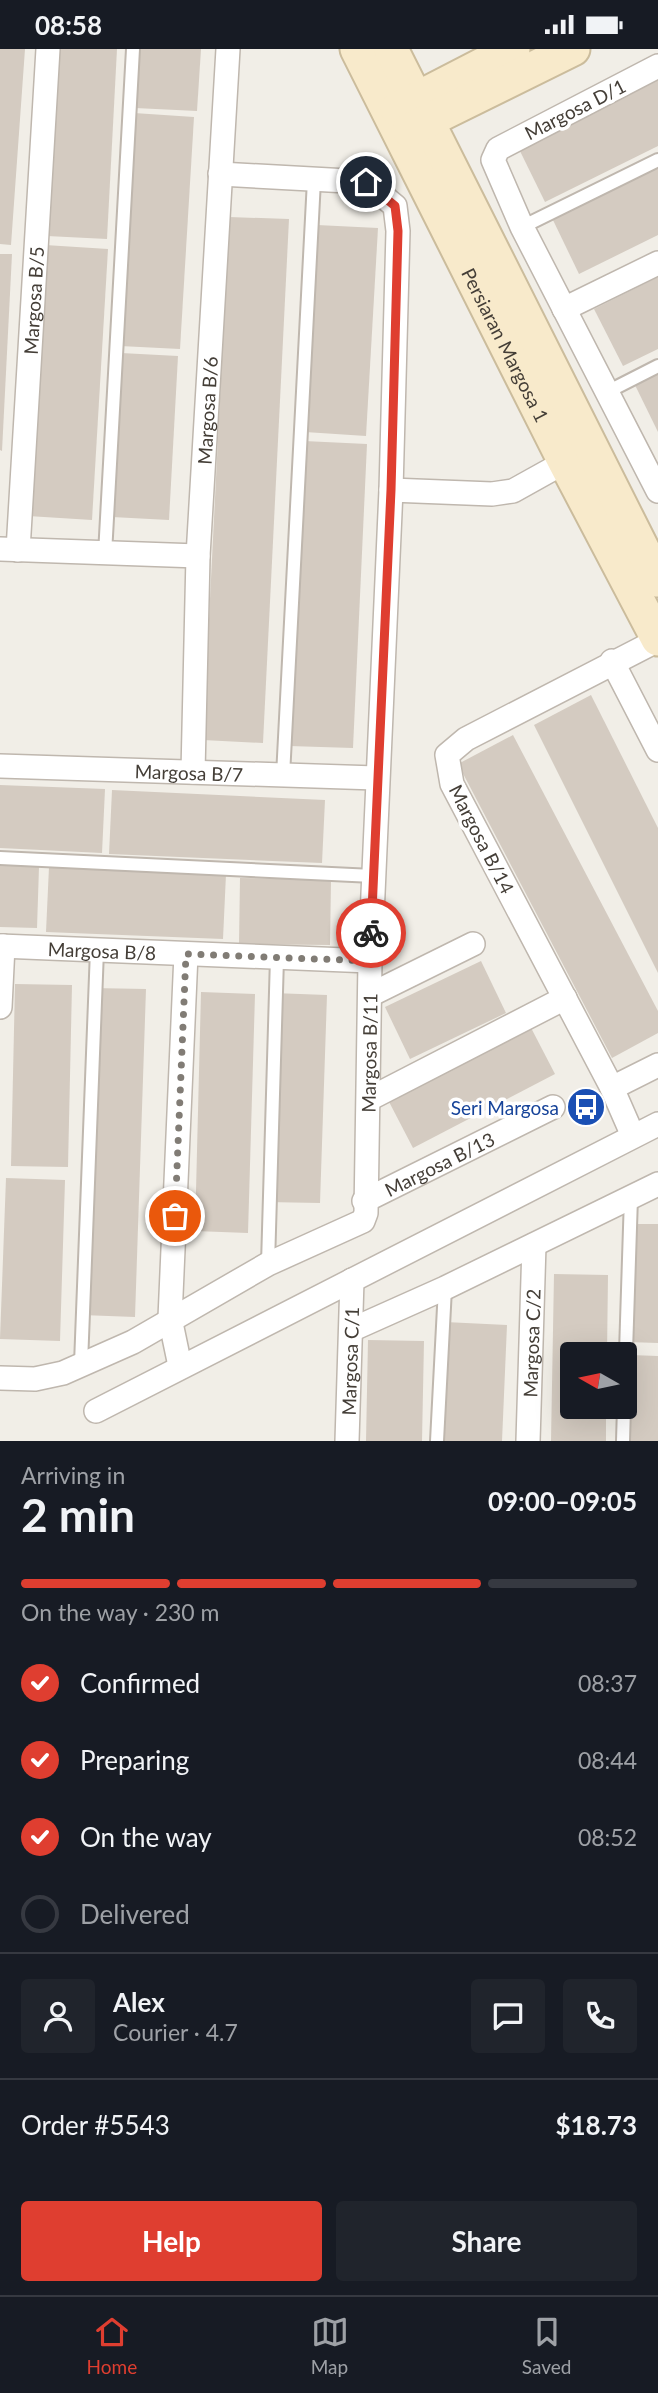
<!DOCTYPE html>
<html lang="en">
<head>
<meta charset="utf-8">
<style>
  :root { --surface:#171b24; --page:#20242c; --text:#f1f3f6; --muted:#9ea1a6; --line:#363941; --accent:#df3e30 }
  body { margin:0; font-family:Lato,sans-serif; background:var(--page); color:var(--text); height:100vh; display:flex; flex-direction:column; font-size:26px; white-space:nowrap }
  * { box-sizing:border-box; margin:0 }
  p { font-size:23px; color:var(--muted) }
  .icon { flex:none; width:38px; height:38px; fill:none; stroke:currentColor; stroke-width:2; stroke-linecap:round; stroke-linejoin:round }
  .map { position:relative; height:1392px; overflow:hidden }
  .drawer { display:flex; flex-direction:column; background:var(--surface); flex:1 }
  .drawer>* { flex:none }
  .needle { width:46px; rotate:279deg }
  .controls { position:absolute; left:560px; top:1293px; display:grid; gap:14px }
  .controls a { display:grid; place-items:center; width:77px; height:77px; border-radius:7px; background:var(--surface); box-shadow:0 7px 28px #0002; font-size:35px }
  .pin { position:absolute; display:grid; place-items:center; width:60px; height:60px; color:#fff; margin:-30px; border:4px solid #fff; border-radius:50%; box-shadow:0 2px 7px #0007 }
  .courier { position:absolute; display:grid; place-items:center; width:70px; height:70px; margin:-35px; border:5px solid #df3e30; border-radius:50%; background:#fff; color:#222; box-shadow:0 2px 9px #0007 }
  .overview em { font-style:normal; font-weight:700 }
  .overview div { display:flex; flex-direction:column-reverse }
  .overview { display:flex; align-items:center; justify-content:space-between; height:119px; padding:0 21px }
  h1 { font-size:46px; font-weight:700; line-height:52px }
  .bar { display:grid; grid-template-columns:repeat(4,1fr); gap:10px 7px; align-content:center; height:84px; padding:0 21px }
  .bar i { height:9px; border-radius:5px; background:var(--line) }
  .bar .active { background:var(--accent) }
  .bar p { grid-column:span 4 }
  .line { display:flex; align-items:center; gap:18px; padding:0 21px; border-top:2px solid var(--line) }
  .line div { flex:1 }
  .round { display:grid; place-items:center; flex:none; width:74px; height:74px; border-radius:7px; background:var(--page) }
  ol { padding:0 21px; list-style:none }
  li { display:flex; align-items:center; gap:21px; height:77px }
  li p { margin-inline-start:auto }
  li .icon { padding:7px; border-radius:50%; background:var(--accent); color:#fff; stroke-width:4 }
  li:last-child { color:var(--muted) }
  li i { width:38px; height:38px; border:4px solid var(--line); border-radius:50% }
  .primary-button { display:flex; gap:14px; margin-top:auto; padding:14px 21px }
  .primary-button a { flex:1; height:80px; border-radius:7px; background:var(--accent); color:#fff; font-size:28px; font-weight:700; line-height:80px; text-align:center }
  .primary-button a+a { background:var(--page); color:var(--text) }
  .status { display:flex; justify-content:space-between; align-items:center; height:49px; padding:0 35px; background:var(--surface); direction:ltr }
  .status svg { height:19px; fill:currentColor }
  .tab-bar { display:flex; justify-content:space-around; align-items:center; height:98px; border-top:2px solid var(--line); background:var(--surface); font-size:19px; color:var(--muted) }
  .tab-bar a { display:grid; justify-items:center; gap:4px }
  .tab-bar .active { color:var(--accent) }
  .map>svg:first-child { display:block }
  .building { fill:#d4cbc1 }
  .lines { fill:none; stroke-linecap:round; stroke-linejoin:round }
  .lane-casing { stroke:#bfb7ae; stroke-width:16 }
  .street-casing { stroke:#bfb7ae; stroke-width:26 }
  .secondary-casing { stroke:#cbbc9c; stroke-width:37 }
  .lane { stroke:#fff; stroke-width:12 }
  .street { stroke:#fff; stroke-width:23 }
  .secondary { stroke:#f8eacb; stroke-width:33 }
  .done { stroke:#817c75; stroke-width:7; stroke-dasharray:0 12.6 }
  .route { stroke:#df3e30; stroke-width:9 }
  .labels { text-anchor:middle; dominant-baseline:central; stroke-width:7; stroke-linejoin:round; paint-order:stroke }
  .street-label { font-size:19px; fill:#443e37; stroke:#fff }
  .transit-label { font-size:19px; fill:#164399; stroke:#fff; text-anchor:end }
</style>
</head>
<body>
<div class="status"><b>08:58</b><svg viewBox="0 0 49 12"><path d="M0 12V9h3v3zM5 12V6h3v6zM10 12V3h3v9zM15 12V0h3v12zM26 1h20v11H26zM47 4h2v5h-2z"/></svg></div>
<div class="map">
<svg width="658" height="1392" viewBox="0 0 658 1392">
  <rect width="100%" height="100%" fill="#f1eee7"/>
  <g class="building">
    <path d="M0 0H25L11 196 0 195Z"/>
    <path d="M57 0H117L107 190 47 187Z"/>
    <path d="M138 0H201L197 62 135 59Z"/>
    <path d="M658 31V97L545 153 519 100Z"/>
    <path d="M134 64 194 68 180 300 120 297Z"/>
    <path d="M658 117V186L579 225 552 169Z"/>
    <path d="M229 168 289 170 263 694 203 691Z"/>
    <path d="M317 176 378 179 366 387 305 383Z"/>
    <path d="M45 196 108 200 92 471 28 467Z"/>
    <path d="M0 205H12L2 402 0 401Z"/>
    <path d="M658 228V300L623 317 594 260Z"/>
    <path d="M121 304 178 307 169 471 112 468Z"/>
    <path d="M658 322V383L634 334Z"/>
    <path d="M304 392 367 395 353 699 289 697Z"/>
    <path d="M591 646 658 779V924L534 676Z"/>
    <path d="M513 686 658 962V984L612 1009 458 715Z"/>
    <path d="M0 736 105 740 102 804 0 799Z"/>
    <path d="M112 741 325 751 322 814 109 805Z"/>
    <path d="M0 816 39 818 37 879 0 878Z"/>
    <path d="M49 818 226 825 223 890 46 883Z"/>
    <path d="M240 829 331 831 330 896 239 895Z"/>
    <path d="M481 912 506 964 410 1010 385 958Z"/>
    <path d="M15 935 72 936 68 1118 11 1117Z"/>
    <path d="M92 939 146 940 135 1268 82 1266Z"/>
    <path d="M201 943 255 945 248 1184 195 1182Z"/>
    <path d="M273 944 327 946 320 1154 266 1153Z"/>
    <path d="M528 973 555 1025 413 1099 386 1047Z"/>
    <path d="M6 1129 65 1131 60 1292 0 1290Z"/>
    <path d="M630 1175H658V1294L628 1293Z"/>
    <path d="M554 1225 608 1226 607 1306H572V1358H606V1392H551Z"/>
    <path d="M445 1273 507 1276 502 1392H440Z"/>
    <path d="M368 1291 424 1292 422 1392H366Z"/>
    <path d="M630 1306 658 1307V1392H627Z"/>
  </g>
  <g class="lines">
    <defs>
      <g id="lane">
        <path d="M522 178 658 111"/>
        <path d="M607 343 658 317"/>
        <path d="M105 505 133 0"/>
        <path d="M283 727 314 131"/>
        <path d="M0 809 373 827"/>
        <path d="M268 1215 277 909"/>
        <path d="M81 1315 97 901"/>
        <path d="M625 1334 631 1148"/>
        <path d="M437 1392 445 1239"/>
        <path d="M623 1392 624 1358"/>
      </g>
      <g id="street">
        <path d="M658 17 498 100 493 111 522 178 658 442"/>
        <path d="M564 260 658 214"/>
        <path d="M391 441 492 445 513 442 565 413"/>
        <path d="M0 500 198 507"/>
        <path id="s1" d="M18 501 48 0"/>
        <path d="M612 612 658 701"/>
        <path id="s2" d="M0 717 376 729"/>
        <path id="s3" d="M193 723 198 507 228 0"/>
        <path id="s4" d="M0 897 370 912"/>
        <path d="M370 946 473 895"/>
        <path d="M0 958 3 897"/>
        <path d="M612 1039 658 1016"/>
        <path d="M369 1050 565 949"/>
        <path d="M633 1087 612 1039 452 735 447 706 466 690 658 591"/>
        <path id="s5" d="M364 1152 553 1058"/>
        <path d="M351 1281 445 1239 658 1135"/>
        <path d="M180 1317 170 1269 186 905"/>
        <path id="s6" d="M0 1329 35 1330 63 1324 133 1293 268 1215 363 1172 366 1164 370 912 391 441 398 182 395 157 366 133 220 125"/>
        <path d="M96 1362 658 1075"/>
        <path id="s7" d="M347 1392 352 1231"/>
        <path id="s8" d="M528 1392 534 1196"/>
      </g>
      <g id="secondary">
        <path id="s9" d="M357 0 565 413 658 590"/>
        <path d="M391 0 658 531"/>
        <path d="M397 60 513 0"/>
        <path d="M409 81 573 0"/>
      </g>
    </defs>
    <use href="#lane" class="lane-casing"/>
    <use href="#street" class="street-casing"/>
    <use href="#secondary" class="secondary-casing"/>
    <use href="#lane" class="lane"/>
    <use href="#street" class="street"/>
    <use href="#secondary" class="secondary"/>
  </g>
  <g class="lines">
    <path class="done" d="M175 1167 186 905 370 912 371 884"/>
    <path class="route" d="M366 133 395 157 398 182 391 441 371 884"/>
  </g>
  <defs>
    <symbol id="bus-disc" viewBox="-11 -11 22 22"><circle r="9.5" fill="#1a4fb4" stroke="#fff"/><path d="M-5-6H5V4H4V6H2V4H-2V6H-4V4H-5ZM-3.5-4V0h7V-4ZM-3.5 1.2v1.5H-2V1.2ZM2 1.2v1.5H3.5V1.2Z" fill="#fff"/></symbol>
  </defs>
  <g fill-rule="evenodd">
    <use href="#bus-disc" x="564" y="1036" width="44" height="44"/>
  </g>
  <g class="labels">
    <g class="street-label">
      <text transform="translate(575 60) rotate(-27)">Margosa D/1</text>
      <text stroke="none"><textPath href="#s1" startOffset="250">Margosa B/5</textPath></text>
      <text stroke="none"><textPath href="#s9" startOffset="331">Persiaran Margosa 1</textPath></text>
      <text stroke="none"><textPath href="#s3" startOffset="362">Margosa B/6</textPath></text>
      <text stroke="none"><textPath href="#s2" startOffset="189">Margosa B/7</textPath></text>
      <text transform="translate(482 790) rotate(63)">Margosa B/14</text>
      <text stroke="none"><textPath href="#s4" startOffset="102">Margosa B/8</textPath></text>
      <text stroke="none"><textPath href="#s6" startOffset="569">Margosa B/11</textPath></text>
      <text stroke="none"><textPath href="#s5" startOffset="84">Margosa B/13</textPath></text>
      <text stroke="none"><textPath href="#s8" startOffset="98">Margosa C/2</textPath></text>
      <text stroke="none"><textPath href="#s7" startOffset="80">Margosa C/1</textPath></text>
    </g>
    <g class="transit-label">
      <text x="559" y="1058">Seri Margosa</text>
    </g>
  </g>
</svg>
<div class="controls">
<a><svg class="needle" viewBox="-14 -14 28 28"><path d="M0-13l5 13h-10z" fill="#e53935"/><path d="M0 13l5-13h-10z" fill="#9ea1a6"/></svg></a>
</div>
<div class="pin" style="left:175px;top:1167px;background:#ea580c"><svg class="icon" aria-label="bag" viewBox="0 0 24 24"><path d="M5 8h14l-1 12H6zM9 8a3 3 0 0 1 6 0"/></svg></div>
<div class="pin" style="left:366px;top:133px;background:#1f2937"><svg class="icon" aria-label="home" viewBox="0 0 24 24"><path d="M3 11l9-7 9 7M6 9v11h12V9"/></svg></div>
<div class="courier" style="left:371px;top:884px"><svg class="icon" aria-label="bike" viewBox="0 0 24 24"><circle cx="6" cy="16" r="4"/><circle cx="18" cy="16" r="4"/><path d="M6 16l4-8h5l3 8M10 8l3 8H6M13 5h3"/></svg></div>
</div>
<section class="drawer">
<div class="overview"><div><h1>2 min</h1><p>Arriving in</p></div><em>09:00–09:05</em></div>
<div class="bar"><i class="active"></i><i class="active"></i><i class="active"></i><i></i><p>On the way · 230 m</p></div>
<ol>
<li><svg class="icon" aria-label="check" viewBox="0 0 24 24"><path d="M5 12l5 5 9-10"/></svg>Confirmed<p>08:37</p></li>
<li><svg class="icon" aria-label="check" viewBox="0 0 24 24"><path d="M5 12l5 5 9-10"/></svg>Preparing<p>08:44</p></li>
<li><svg class="icon" aria-label="check" viewBox="0 0 24 24"><path d="M5 12l5 5 9-10"/></svg>On the way<p>08:52</p></li>
<li><i></i>Delivered</li>
</ol>
<div class="line" style="height:126px"><a class="round"><svg class="icon" aria-label="person" viewBox="0 0 24 24"><circle cx="12" cy="8" r="4"/><path d="M4 21q1-7 8-7t8 7"/></svg></a><div><b>Alex</b><p>Courier · 4.7</p></div><a class="round"><svg class="icon" aria-label="chat" viewBox="0 0 24 24"><path d="M4 5h16v11H9l-5 4z"/></svg></a><a class="round"><svg class="icon" aria-label="phone" viewBox="0 0 24 24"><path d="M5 4h4l2 5-3 2q2 4 5 5l2-3 5 2v4C11 20 4 13 5 4z"/></svg></a></div>
<div class="line" style="height:91px"><div>Order #5543</div><b>$18.73</b></div>
<div class="primary-button"><a>Help</a><a>Share</a></div>
</section>
<nav class="tab-bar">
<a class="active"><svg class="icon" aria-label="home" viewBox="0 0 24 24"><path d="M3 11l9-7 9 7M6 9v11h12V9"/></svg>Home</a>
<a><svg class="icon" aria-label="map" viewBox="0 0 24 24"><path d="M3 6l6-2 6 2 6-2v14l-6 2-6-2-6 2zM9 4v14M15 6v14"/></svg>Map</a>
<a><svg class="icon" aria-label="saved" viewBox="0 0 24 24"><path d="M7 4h10v16l-5-4-5 4z"/></svg>Saved</a>
</nav>
</body>
</html>
